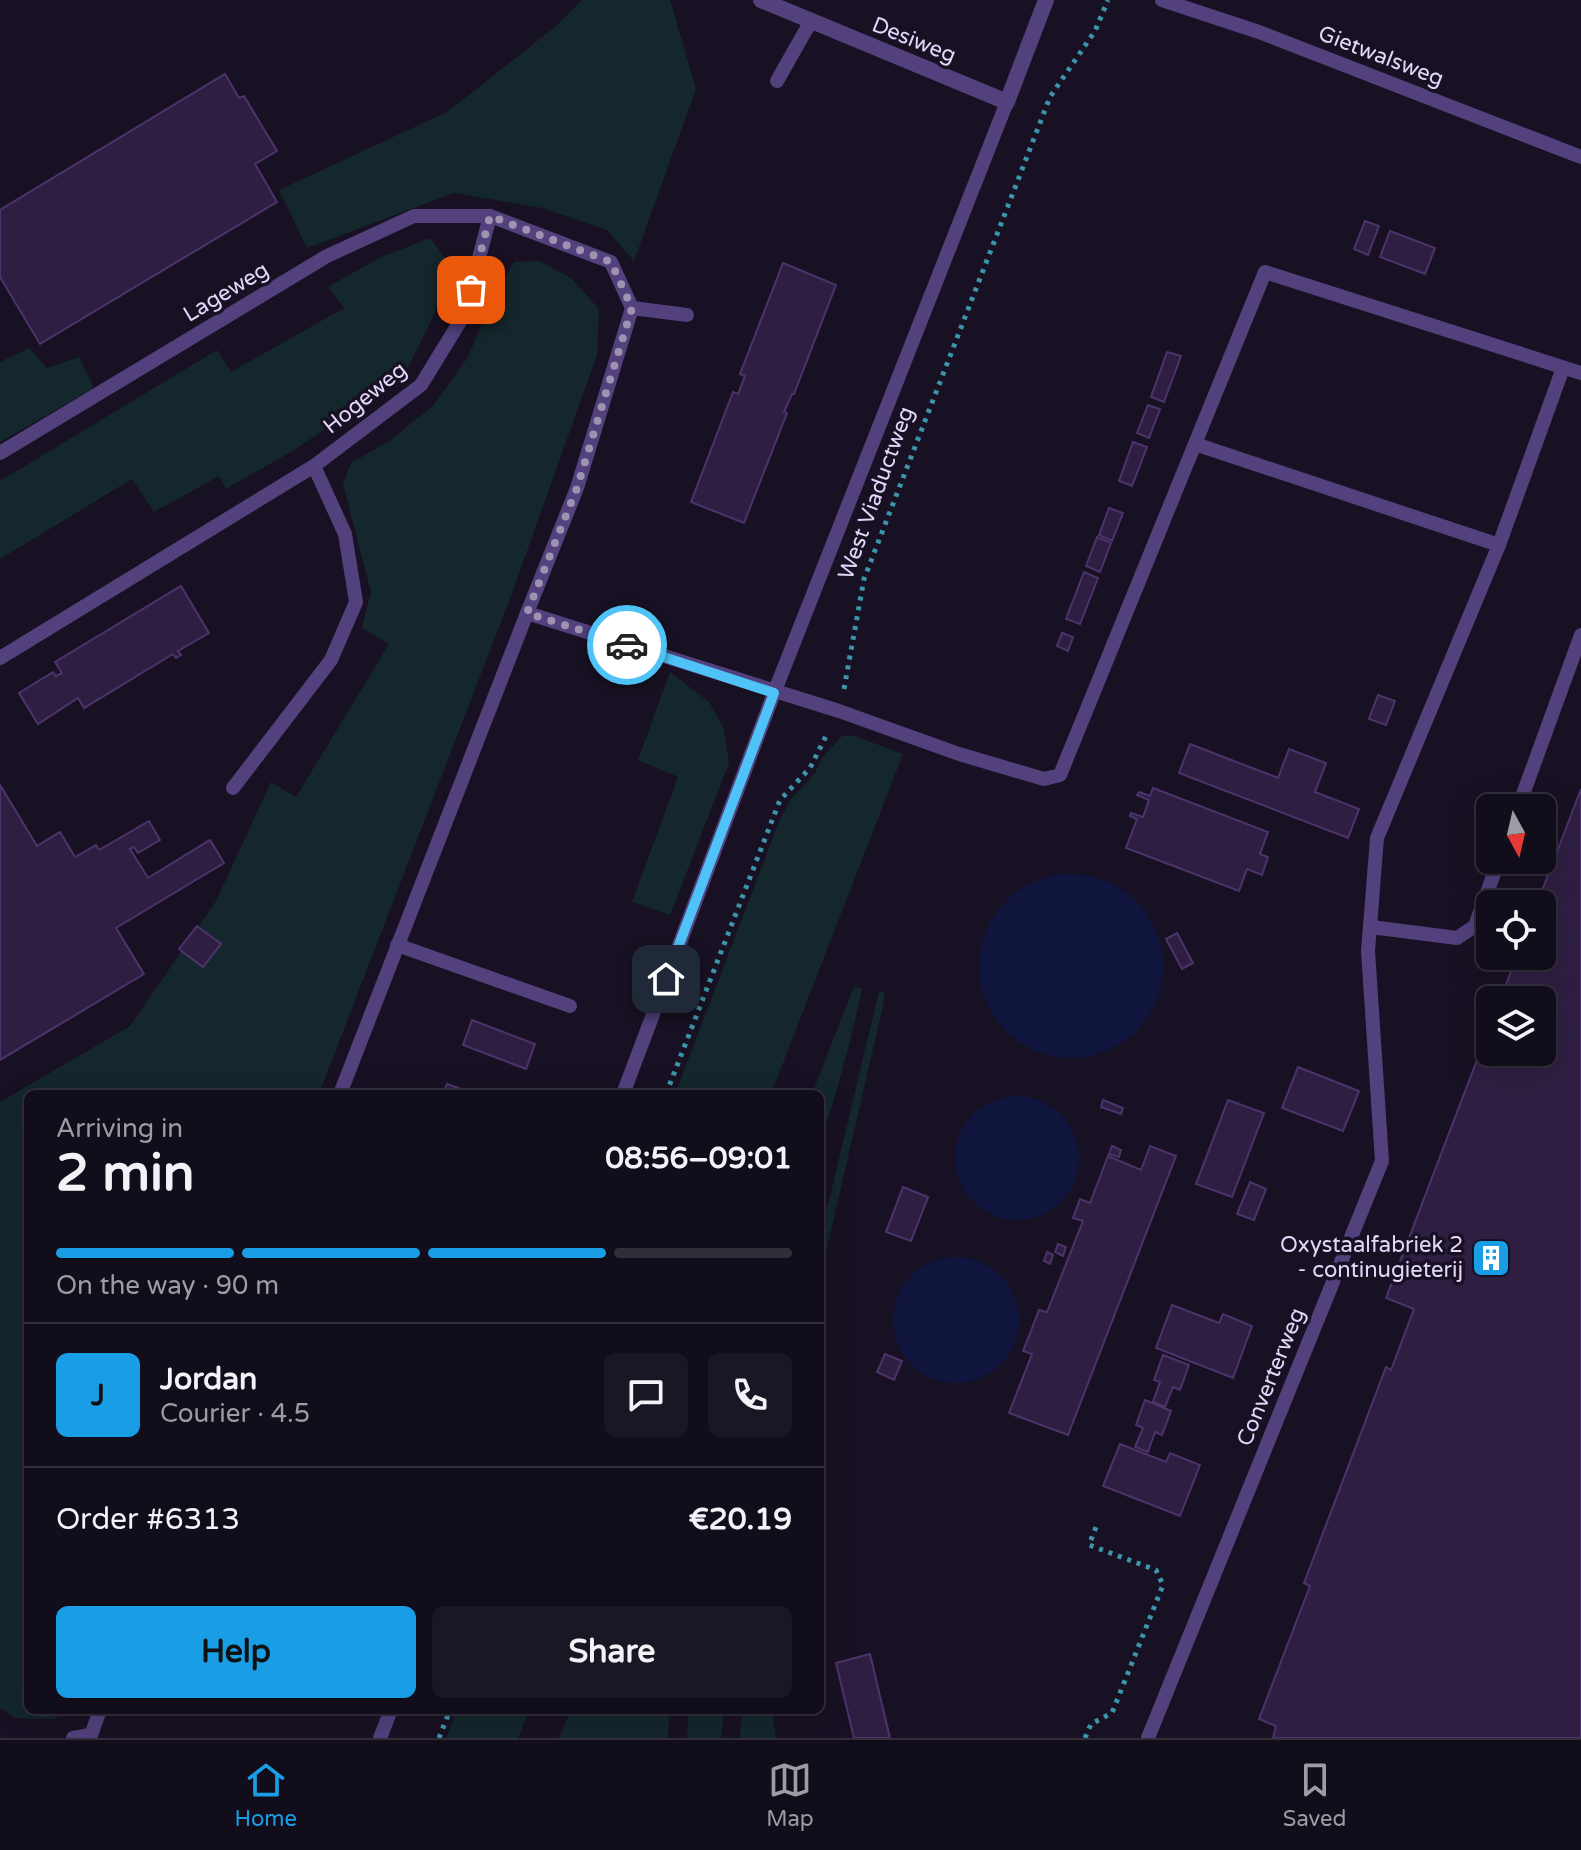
<!DOCTYPE html>
<html lang="en">
<head>
<meta charset="utf-8">
<style>
  :root { --surface:#120d1a; --page:#1b1623; --text:#f1f3f6; --muted:#9c9ca2; --line:#312d39; --accent:#199ee5 }
  body { margin:0; font-family:"Varela Round",sans-serif; background:var(--page); color:var(--text); height:100vh; display:flex; flex-direction:column; font-size:30px; white-space:nowrap }
  * { box-sizing:border-box; margin:0 }
  p { font-size:26px; color:var(--muted) }
  .icon { flex:none; width:44px; height:44px; fill:none; stroke:currentColor; stroke-width:2; stroke-linecap:round; stroke-linejoin:round }
  .map { position:relative; flex:1; overflow:hidden }
  .details { position:absolute; left:24px; top:1090px; width:800px; height:624px; display:flex; flex-direction:column; background:var(--surface); border-radius:12px; box-shadow:0 8px 32px #0002,0 0 0 2px var(--line) }
  .details>* { flex:none }
  .needle { width:52px; rotate:172deg }
  .fabs { position:absolute; left:1476px; top:794px; display:grid; gap:16px }
  .fabs a { display:grid; place-items:center; width:80px; height:80px; border-radius:12px; background:var(--surface); box-shadow:0 8px 32px #0002,0 0 0 2px var(--line); font-size:40px }
  .pin { position:absolute; display:grid; place-items:center; width:68px; height:68px; color:#fff; margin:-34px; border-radius:16px; box-shadow:0 4px 12px #0006 }
  .courier { position:absolute; display:grid; place-items:center; width:80px; height:80px; margin:-40px; border:6px solid #4fc3f7; border-radius:50%; background:#fff; color:#222; box-shadow:0 2px 10px #0007 }
  .headline em { font-style:normal; font-weight:800 }
  .headline div { display:flex; flex-direction:column-reverse }
  .headline { display:flex; align-items:center; justify-content:space-between; height:136px; padding:0 32px }
  h1 { font-size:52px; font-weight:800; line-height:60px }
  .bar { display:grid; grid-template-columns:repeat(4,1fr); gap:12px 8px; align-content:center; height:96px; padding:0 32px }
  .bar i { height:10px; border-radius:6px; background:var(--line) }
  .bar .on { background:var(--accent) }
  .bar p { grid-column:span 4 }
  .line { display:flex; align-items:center; gap:20px; padding:0 32px; border-top:2px solid var(--line) }
  .line div { flex:1 }
  .round { display:grid; place-items:center; flex:none; width:84px; height:84px; border-radius:12px; background:var(--page) }
  .cta { display:flex; gap:16px; margin-top:auto; padding:16px 32px }
  .cta a { flex:1; height:92px; border-radius:12px; background:var(--accent); color:#111; font-size:32px; font-weight:800; line-height:92px; text-align:center }
  .cta a+a { background:var(--page); color:var(--text) }
  .menu { display:flex; justify-content:space-around; align-items:center; height:112px; border-top:2px solid var(--line); background:var(--surface); font-size:22px; color:var(--muted) }
  .menu a { display:grid; justify-items:center; gap:4px }
  .menu .on { color:var(--accent) }
  .map>svg:first-child { display:block }
  .green { fill:#14272c }
  .water { fill:#0f153d }
  .building { fill:#2e1f42; stroke:#4c336b; stroke-width:2 }
  .lines { fill:none; stroke-linecap:round; stroke-linejoin:round }
  .path { stroke:#3c95aa; stroke-width:5; stroke-dasharray:4 6; stroke-linecap:butt }
  .lane { stroke:#52417d; stroke-width:14 }
  .street { stroke:#52417d; stroke-width:16 }
  .done { stroke:#9d92af; stroke-width:8; stroke-dasharray:0 14.4 }
  .route { stroke:#4fc3f7; stroke-width:10 }
  .labels { text-anchor:middle; dominant-baseline:central; stroke-width:7; stroke-linejoin:round; paint-order:stroke }
  .street-label { font-size:22px; fill:#e4d7fb; stroke:#181123 }
  .poi-label { font-size:22px; fill:#e4d7fb; stroke:#181123; text-anchor:end }
</style>
</head>
<body>
<div class="map">
<svg width="1581" height="1738" viewBox="0 0 1581 1738">
  <rect width="100%" height="100%" fill="#181123"/>
  <g class="green">
    <path d="M582 0H670L696 89 634 261 607 230 542 208 454 193 307 248 279 190 447 112 555 27Z"/>
    <path d="M430 238 449 263 433 317 404 375 296 449 226 489 219 476 154 512 132 479 0 559V481L217 350 231 372 344 308 328 287 379 258Z"/>
    <path d="M540 261 571 278 599 309 597 355 511 596 319 1094H28V1710H66L55 1719 16 1718 0 1708V1102L130 1026 216 901 271 782 296 797 389 644 362 628 371 592 343 484 351 463 389 441 433 406 468 357 493 297 514 262Z"/>
    <path d="M29 348 47 368 79 357 94 388 0 442V362Z"/>
    <path d="M670 672 709 702 723 727 729 763 670 915 632 902 678 777 638 760Z"/>
    <path d="M842 736H855L903 754 771 1094H675L780 819 791 799 815 773 822 758Z"/>
    <path d="M854 986 862 989C851 1042 837 1092 820 1143V1094H812Z"/>
    <path d="M879 992 885 993 882 1010 820 1278V1238Z"/>
    <path d="M457 1710H529L518 1738H446Z"/>
    <path d="M571 1710H669L668 1738H559Z"/>
    <path d="M689 1710H724L721 1738H687Z"/>
    <path d="M742 1710H772L776 1738H740Z"/>
  </g>
  <g class="water">
    <circle cx="1071" cy="966" r="92"/>
    <circle cx="1017" cy="1158" r="62"/>
    <circle cx="956" cy="1320" r="63"/>
  </g>
  <g class="building">
    <path d="M225 74 239 98 244 96 277 151 255 164 277 202 40 344 0 277V210Z"/>
    <path d="M1365 221 1379 226 1368 255 1354 249Z"/>
    <path d="M1390 231 1435 248 1425 274 1380 257Z"/>
    <path d="M783 263 836 285 794 394H792L784 412 787 413 744 523 691 502 733 392 738 394 745 376 740 374Z"/>
    <path d="M1167 352 1181 356 1164 402 1151 397Z"/>
    <path d="M1148 405 1160 409 1149 438 1137 433Z"/>
    <path d="M1133 442 1147 447 1132 486 1119 481Z"/>
    <path d="M1109 508 1123 513 1112 541 1099 535Z"/>
    <path d="M1097 537 1111 543 1100 572 1086 566Z"/>
    <path d="M1084 572 1098 578 1080 624 1066 619Z"/>
    <path d="M181 586 209 633 178 651 181 655 176 658 173 654 84 708 78 698 38 724 19 693 53 672 56 676 62 673 55 662Z"/>
    <path d="M1062 633 1073 637 1068 651 1057 646Z"/>
    <path d="M1378 695 1395 701 1386 725 1369 719Z"/>
    <path d="M1190 744 1278 778 1289 749 1326 763 1315 792 1359 809 1348 838 1179 773Z"/>
    <path d="M0 785 37 846 60 832 75 857 96 845 99 850 149 821 160 840 138 853 134 847 130 849 148 878 210 840 224 863 116 928 144 974 0 1060Z"/>
    <path d="M1153 788 1268 832 1260 854 1268 857 1262 875 1247 869 1239 891 1126 848 1137 819 1130 816 1131 813 1143 817 1149 800 1137 795 1139 792 1150 796Z"/>
    <path d="M1581 789V1738H1273L1276 1726 1259 1719 1310 1586 1304 1583 1386 1367 1391 1370 1414 1309 1386 1298 1490 1026V1052H1542V1000H1500L1517 956H1542V904H1537Z"/>
    <path d="M197 926 221 944 203 967 179 949Z"/>
    <path d="M1177 933 1193 963 1182 969 1166 939Z"/>
    <path d="M472 1020 535 1044 526 1069 463 1045Z"/>
    <path d="M1298 1067 1359 1091 1343 1131 1282 1108Z"/>
    <path d="M447 1084 475 1094H443Z"/>
    <path d="M1103 1100 1123 1108 1121 1114 1101 1107Z"/>
    <path d="M1228 1100 1264 1113 1232 1197 1196 1184Z"/>
    <path d="M1112 1146 1121 1150 1119 1157 1109 1154Z"/>
    <path d="M1150 1146 1176 1156 1068 1435 1009 1413 1032 1354 1023 1351 1029 1336 1039 1310 1047 1312 1083 1221 1073 1218 1080 1199 1090 1203 1108 1156 1141 1170Z"/>
    <path d="M1250 1182 1266 1189 1254 1220 1237 1214Z"/>
    <path d="M903 1187 928 1197 911 1241 886 1232Z"/>
    <path d="M1058 1244 1066 1247 1063 1256 1055 1252Z"/>
    <path d="M1047 1252 1053 1255 1050 1264 1044 1261Z"/>
    <path d="M1172 1305 1219 1323 1223 1314 1252 1326 1233 1378 1156 1348Z"/>
    <path d="M885 1354 902 1361 894 1380 877 1372Z"/>
    <path d="M1163 1355 1189 1365 1180 1390 1173 1387 1165 1407 1153 1402 1160 1382 1154 1380Z"/>
    <path d="M1145 1400 1171 1411 1162 1435 1155 1432 1148 1452 1135 1447 1143 1428 1136 1425Z"/>
    <path d="M1120 1444 1166 1462 1170 1453 1200 1465 1180 1516 1103 1486Z"/>
    <path d="M870 1654 890 1738H854L836 1663Z"/>
  </g>
  <g class="lines">
    <g class="path">
      <path d="M844 689 864 579 1050 97 1095 31 1108 0"/>
      <path d="M666 1094 780 800 810 768 828 732"/>
      <path d="M439 1738 450 1710"/>
      <path d="M1085 1738 1091 1724 1112 1713 1163 1585 1156 1570 1089 1545 1098 1522"/>
    </g>
    <g class="lane">
      <path d="M1162 0 1259 32 1581 157"/>
      <path d="M777 81 811 21"/>
      <path d="M632 308 687 315"/>
      <path d="M0 453 327 256 414 216H490"/>
      <path d="M1499 545 1563 368"/>
      <path d="M0 658 314 466 421 385 464 315 490 216 611 262 632 308 577 488 527 613 839 711 959 754 1044 779 1060 775 1265 272 1581 373"/>
      <path d="M233 788 331 660 356 602 345 534 314 466"/>
      <path d="M1518 808 1581 635"/>
      <path d="M1371 927 1457 938 1475 926 1499 860"/>
      <path d="M397 945 570 1006"/>
      <path d="M340 1094 527 613"/>
      <path d="M623 1094 774 693 1007 102"/>
      <path d="M73 1738 90 1735"/>
      <path d="M90 1738 100 1710"/>
      <path d="M380 1738 391 1710"/>
      <path d="M1148 1738 1382 1161 1368 951 1377 838 1499 545 1195 444"/>
    </g>
    <path class="street" d="M761 0 1007 102 1046 0"/>
  </g>
  <g class="lines">
    <path class="done" d="M471 290 490 216 611 262 632 308 577 488 527 613 627 645"/>
    <path class="route" d="M627 645 774 693 666 979"/>
  </g>
  <defs>
    <symbol id="building-square" viewBox="-11 -11 22 22"><rect x="-9" y="-9" width="18" height="18" rx="4" fill="#199ee5" stroke="#181123"/><path d="M-4-6H4V6H1V3H-1V6H-4ZM-2.5-4.3h1.7v1.8h-1.7ZM.8-4.3h1.7v1.8H.8ZM-2.5-1h1.7V.8h-1.7ZM.8-1h1.7V.8H.8Z" fill="#fff"/></symbol>
  </defs>
  <g fill-rule="evenodd">
    <use href="#building-square" x="1469" y="1236" width="44" height="44"/>
  </g>
  <g class="labels">
    <g class="street-label">
      <text transform="translate(914 40) rotate(22)">Desiweg</text>
      <text transform="translate(1381 56) rotate(21)">Gietwalsweg</text>
      <text transform="translate(226 292) rotate(-31)">Lageweg</text>
      <text transform="translate(365 398) rotate(-39)">Hogeweg</text>
      <text transform="translate(876 493) rotate(-70)">West Viaductweg</text>
      <text transform="translate(1271 1377) rotate(-68)">Converterweg</text>
    </g>
    <g class="poi-label">
      <text x="1463" y="1245">Oxystaalfabriek 2<tspan x="1463" dy="25">- continugieterij</tspan></text>
    </g>
  </g>
</svg>
<div class="fabs">
<a><svg class="needle" viewBox="-14 -14 28 28"><path d="M0-13l5 13h-10z" fill="#e53935"/><path d="M0 13l5-13h-10z" fill="#9c9ca2"/></svg></a>
<a><svg class="icon" aria-label="locate" viewBox="0 0 24 24"><circle cx="12" cy="12" r="6"/><path d="M12 2v4M12 18v4M2 12h4M18 12h4"/></svg></a>
<a><svg class="icon" aria-label="layers" viewBox="0 0 24 24"><path d="M12 4l9 5-9 5-9-5zM3 14l9 5 9-5"/></svg></a>
</div>
<div class="pin" style="left:471px;top:290px;background:#ea580c"><svg class="icon" aria-label="bag" viewBox="0 0 24 24"><path d="M5 8h14l-1 12H6zM9 8a3 3 0 0 1 6 0"/></svg></div>
<div class="pin" style="left:666px;top:979px;background:#1f2937"><svg class="icon" aria-label="home" viewBox="0 0 24 24"><path d="M3 11l9-7 9 7M6 9v11h12V9"/></svg></div>
<div class="courier" style="left:627px;top:645px"><svg class="icon" aria-label="car" viewBox="0 0 24 24"><path d="M5 17H2v-5l4-1 3-4h7l3 4 3 1v5h-3M9 17h6M6 11h13"/><circle cx="7" cy="17" r="2"/><circle cx="17" cy="17" r="2"/></svg></div>
<section class="details">
<div class="headline"><div><h1>2 min</h1><p>Arriving in</p></div><em>08:56–09:01</em></div>
<div class="bar"><i class="on"></i><i class="on"></i><i class="on"></i><i></i><p>On the way · 90 m</p></div>
<div class="line" style="height:144px"><b class="round" style="background:var(--accent);color:#111">J</b><div><b>Jordan</b><p>Courier · 4.5</p></div><a class="round"><svg class="icon" aria-label="chat" viewBox="0 0 24 24"><path d="M4 5h16v11H9l-5 4z"/></svg></a><a class="round"><svg class="icon" aria-label="phone" viewBox="0 0 24 24"><path d="M5 4h4l2 5-3 2q2 4 5 5l2-3 5 2v4C11 20 4 13 5 4z"/></svg></a></div>
<div class="line" style="height:104px"><div>Order #6313</div><b>€20.19</b></div>
<div class="cta"><a>Help</a><a>Share</a></div>
</section>
</div>
<nav class="menu">
<a class="on"><svg class="icon" aria-label="home" viewBox="0 0 24 24"><path d="M3 11l9-7 9 7M6 9v11h12V9"/></svg>Home</a>
<a><svg class="icon" aria-label="map" viewBox="0 0 24 24"><path d="M3 6l6-2 6 2 6-2v14l-6 2-6-2-6 2zM9 4v14M15 6v14"/></svg>Map</a>
<a><svg class="icon" aria-label="saved" viewBox="0 0 24 24"><path d="M7 4h10v16l-5-4-5 4z"/></svg>Saved</a>
</nav>
</body>
</html>
